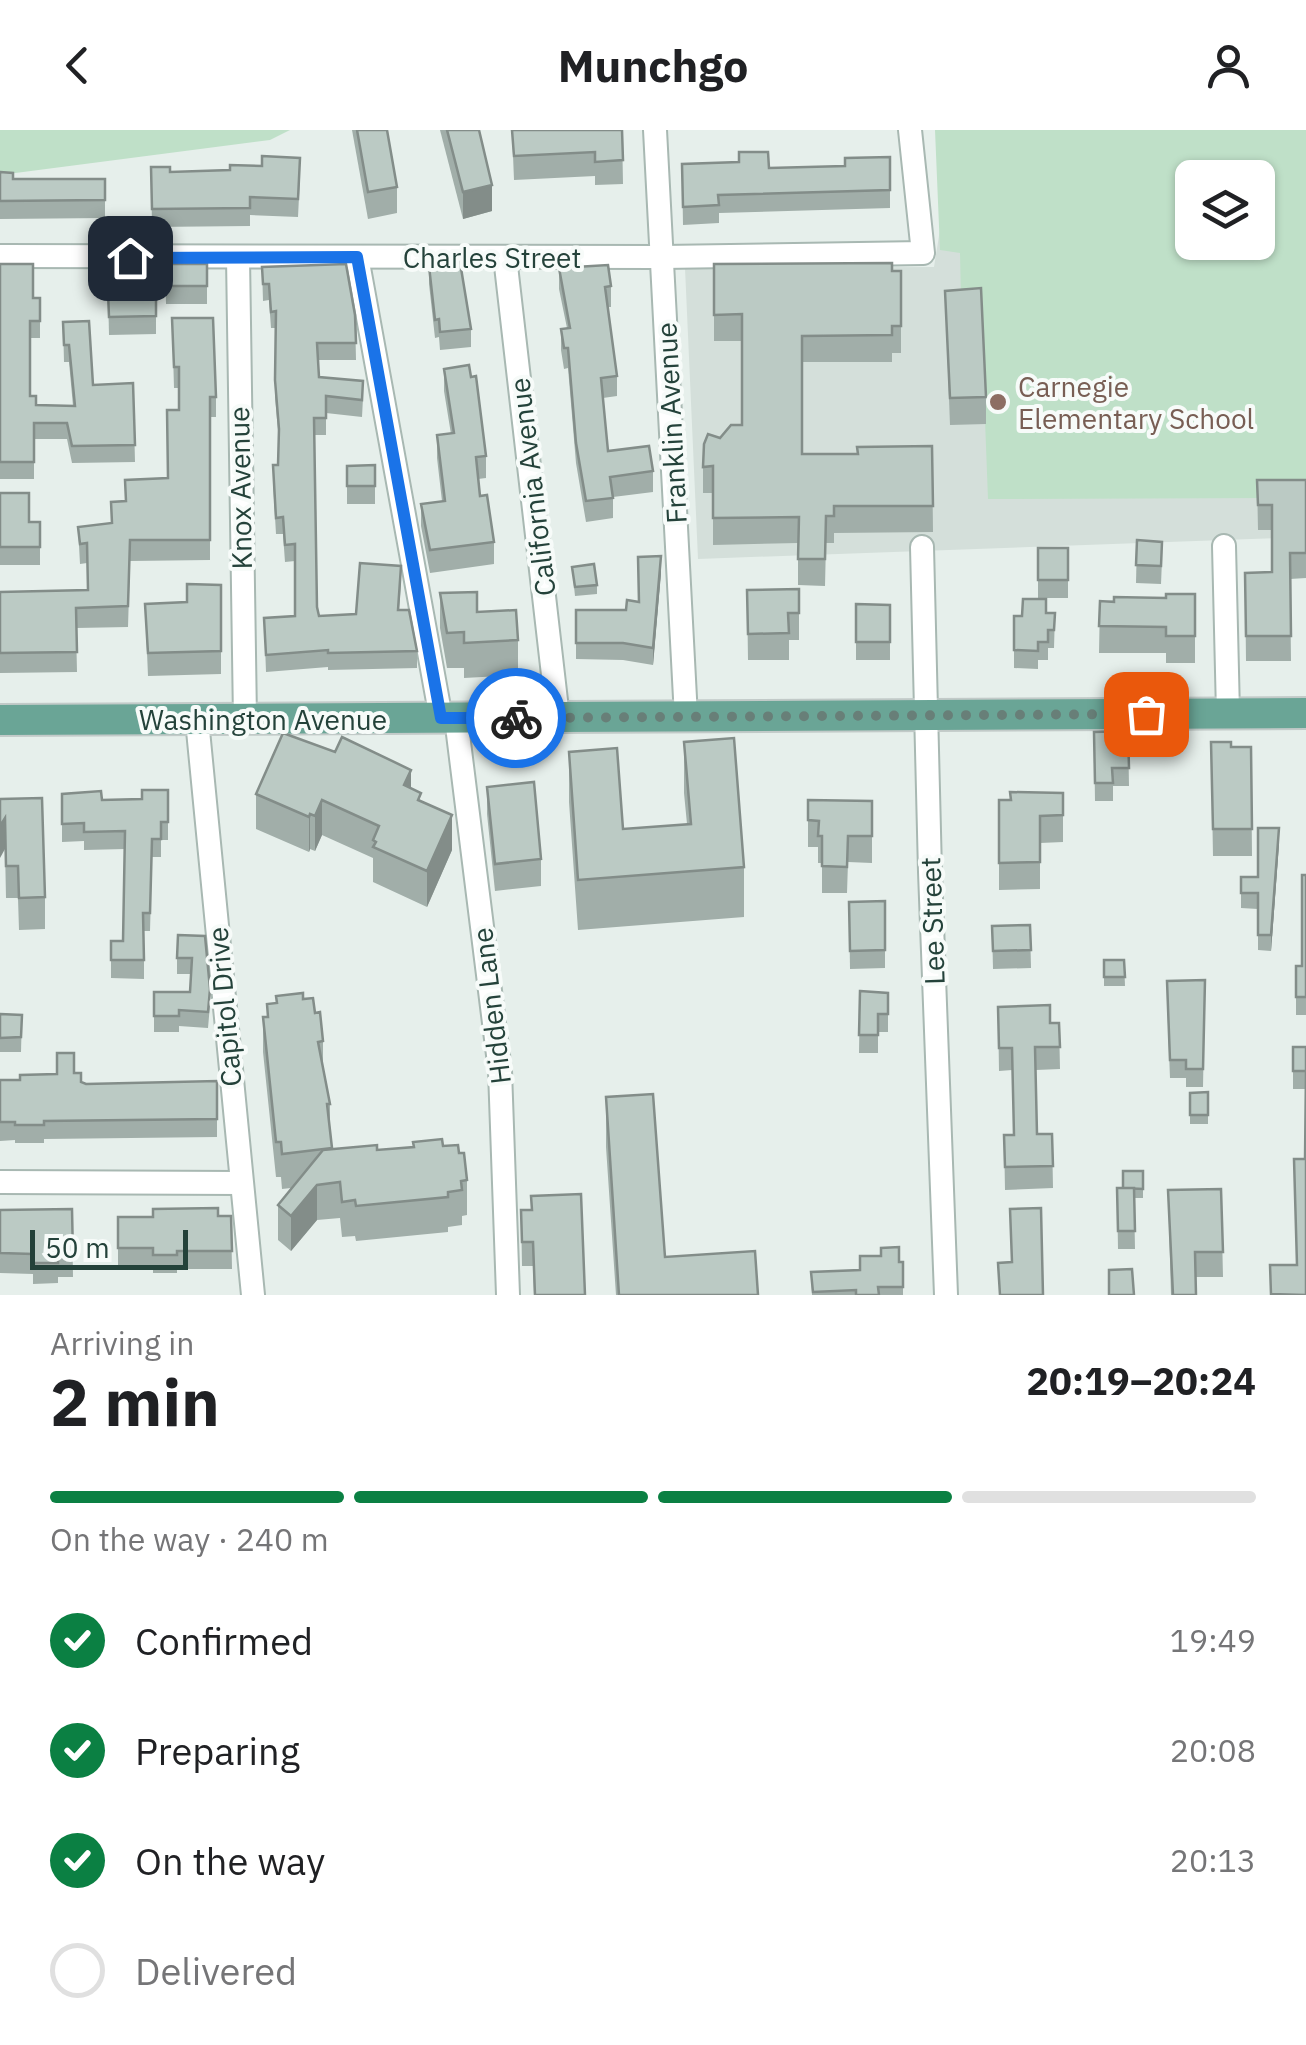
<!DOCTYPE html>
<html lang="en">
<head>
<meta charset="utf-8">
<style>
  :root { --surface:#fff; --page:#f6f6f6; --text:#202124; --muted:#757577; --line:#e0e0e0; --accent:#0b8043 }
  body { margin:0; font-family:"IBM Plex Sans",sans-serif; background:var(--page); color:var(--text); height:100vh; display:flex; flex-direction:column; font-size:38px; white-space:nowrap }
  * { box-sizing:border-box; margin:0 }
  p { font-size:32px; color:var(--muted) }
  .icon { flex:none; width:55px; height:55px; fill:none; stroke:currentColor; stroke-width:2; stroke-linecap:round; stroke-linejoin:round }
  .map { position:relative; height:1165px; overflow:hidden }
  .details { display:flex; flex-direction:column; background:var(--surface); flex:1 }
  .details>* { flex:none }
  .controls { position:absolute; left:1175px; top:30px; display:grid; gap:20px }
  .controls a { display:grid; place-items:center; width:100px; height:100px; border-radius:15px; background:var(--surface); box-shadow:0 2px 8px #0004; font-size:50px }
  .scale { position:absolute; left:30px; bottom:25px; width:158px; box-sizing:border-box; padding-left:10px; border:5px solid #24423a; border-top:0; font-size:28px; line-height:35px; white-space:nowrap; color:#24423a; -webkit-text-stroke:8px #f7fbf9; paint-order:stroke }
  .pin { position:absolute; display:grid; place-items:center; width:85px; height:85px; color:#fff; margin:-42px; border-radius:20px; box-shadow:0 5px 15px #0006 }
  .courier { position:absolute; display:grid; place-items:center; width:100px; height:100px; margin:-50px; border:8px solid #1a73e8; border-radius:50%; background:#fff; color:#222; box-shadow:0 2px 12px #0007 }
  .overview em { font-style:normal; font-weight:800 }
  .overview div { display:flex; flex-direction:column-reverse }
  .overview { display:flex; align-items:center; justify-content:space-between; height:170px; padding:0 50px }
  h1 { font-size:65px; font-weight:800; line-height:75px }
  .bar { display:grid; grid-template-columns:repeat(4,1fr); gap:15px 10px; align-content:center; height:120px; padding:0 50px }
  .bar i { height:12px; border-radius:8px; background:var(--line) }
  .bar .selected { background:var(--accent) }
  .bar p { grid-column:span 4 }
  ol { padding:0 50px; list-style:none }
  li { display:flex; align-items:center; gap:30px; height:110px }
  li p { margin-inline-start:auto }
  li .icon { padding:10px; border-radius:50%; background:var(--accent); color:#fff; stroke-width:4 }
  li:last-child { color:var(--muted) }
  li i { width:55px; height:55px; border:5px solid var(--line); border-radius:50% }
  header { display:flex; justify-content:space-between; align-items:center; height:130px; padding:0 50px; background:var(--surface); font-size:45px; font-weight:800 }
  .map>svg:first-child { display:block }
  .built { fill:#d4dfda; fill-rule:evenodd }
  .green { fill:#bfe0c8; fill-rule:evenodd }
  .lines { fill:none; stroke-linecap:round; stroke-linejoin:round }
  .minor-casing { stroke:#a8b8b2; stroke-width:26 }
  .major-casing { stroke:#c2cac8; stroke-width:34 }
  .minor { stroke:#fff; stroke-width:22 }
  .major { stroke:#6aa596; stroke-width:30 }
  .wall { fill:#a1aea9 }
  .shaded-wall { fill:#838d89 }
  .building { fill:#bbcac4; stroke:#838d89; stroke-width:2.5 }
  .done { stroke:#687f78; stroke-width:10; stroke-dasharray:0 18 }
  .route { stroke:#1a73e8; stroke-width:12 }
  .education-dot { fill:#8d6e63; stroke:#f7fbf9; stroke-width:4 }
  .labels { text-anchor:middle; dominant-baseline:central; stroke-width:8; stroke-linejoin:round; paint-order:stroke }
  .street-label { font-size:28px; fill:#24423a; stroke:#f7fbf9 }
  .education-label { font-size:28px; fill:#785e54; stroke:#f7fbf9; text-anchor:start }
</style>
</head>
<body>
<header><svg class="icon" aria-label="back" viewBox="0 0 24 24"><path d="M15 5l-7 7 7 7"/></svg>Munchgo<svg class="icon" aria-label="person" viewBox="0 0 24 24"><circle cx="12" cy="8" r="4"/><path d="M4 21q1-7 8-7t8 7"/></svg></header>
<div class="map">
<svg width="1306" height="1165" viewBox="0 0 1306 1165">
  <rect width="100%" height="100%" fill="#e6efeb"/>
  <path class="built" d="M956 0H1306V407L698 429 685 138 934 137ZM1192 48H1258V112H1192Z"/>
  <g class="green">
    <path d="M0 0H290L270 10 0 45Z"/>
    <path d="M935 0H1306V368L988 369 981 185 961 167 960 123 940 120ZM1192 48H1258V112H1192Z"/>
  </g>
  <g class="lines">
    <defs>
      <g id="minor">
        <path d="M655 0 686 587"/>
        <path d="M0 126 663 127 923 123 910 0"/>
        <path d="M238 127 245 589"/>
        <path d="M357 127 441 588"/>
        <path d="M505 127 558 588"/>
        <path d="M1224 416 1228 583"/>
        <path d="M922 417 930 742 946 1165"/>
        <path d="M456 588 500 941 508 1165"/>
        <path d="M197 590 253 1165"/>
        <path d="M0 1052 241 1053"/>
      </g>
      <path id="major" d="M0 590 1306 583"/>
    </defs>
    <use href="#minor" class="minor-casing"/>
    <use href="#major" class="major-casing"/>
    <use href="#minor" class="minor"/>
    <use href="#major" class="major"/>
  </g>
  <g class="wall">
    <path d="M352 0H387L397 57V83L368 89Z"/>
    <path d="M440 0H479L492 81 463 89Z"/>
    <path d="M512 0H622L623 54 595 55V46L514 50Z"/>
    <path d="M890 27V78L719 83V93L683 95 682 34 769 38 845 36Z"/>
    <path d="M151 37 170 42 300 46 298 87 250 85V96L152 97Z"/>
    <path d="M0 42 13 49H105V88L0 89Z"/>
    <path d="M0 134 33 168H40V208H30V266L36 275 73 276 69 232H64L63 192 93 255 133 253 135 332 72 333 67 309H34V349H0Z"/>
    <path d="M165 134H207V174H166Z"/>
    <path d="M714 134 901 141V223H892V232H802V324H858L932 316 933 402 834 403V413H826L825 456 798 455V413L713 415V363H703V337L720 308 742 295V211H714Z"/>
    <path d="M429 136 471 199V217L440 220 439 207 435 208 429 154Z"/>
    <path d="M262 137 355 185 356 230H318L319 247 363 268 362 287 326 283V305H314L317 477 319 486 356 484 401 453 399 480 417 521V538L328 540V537L266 542 264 488 295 486V431L285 432 283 404H276L273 352V335H278L279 312 275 267 276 198H271L269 170 263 171Z"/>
    <path d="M559 138 611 156V177H608L617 246V266L603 268 608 321 653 341V362L613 367V388L586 392 576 333 568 238 564 239 561 220V199L567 198 559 159Z"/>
    <path d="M945 161 986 267V294L950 295Z"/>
    <path d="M108 162H156V204L109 205Z"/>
    <path d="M172 188 216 267V287H210V430L130 431 128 497 76 498 77 542 0 543V462L87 460V433L80 434 78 397 111 394 125 372V350L168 348 179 280V258H174Z"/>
    <path d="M444 239 486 326V348L478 349 480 366 494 412V434L430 443 421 396V374L442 371 437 328V305L451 304 444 261Z"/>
    <path d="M375 335V374H347V336Z"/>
    <path d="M1257 350H1306V448L1290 449 1291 531H1246L1245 443 1272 442V400H1258Z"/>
    <path d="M0 363 29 392H40V435H0Z"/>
    <path d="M1137 410 1162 430 1161 454 1136 453Z"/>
    <rect x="1038" y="418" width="30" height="50"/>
    <path d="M572 437 597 455V464L575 466Z"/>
    <path d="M661 443 653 535 623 530 576 529V480H626L639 472Z"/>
    <path d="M221 455V544L148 546 145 474 187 472Z"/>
    <path d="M799 459V510H789V530H748L747 460Z"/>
    <path d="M440 463 477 482 518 510V545L464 548V538H447L440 498Z"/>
    <path d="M1195 464V533H1166V523H1099L1100 471 1166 468Z"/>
    <path d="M856 474 890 475V530H856Z"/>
    <path d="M1055 483 1054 518H1048V530H1038V539L1014 538V486Z"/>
    <path d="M1128 601 1129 656H1113V671H1095L1094 602Z"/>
    <path d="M684 612 744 737V787L578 800 569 672V622L623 699 687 694 684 663Z"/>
    <path d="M1211 612 1231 617H1251L1252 726H1213Z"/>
    <path d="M487 657 541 729V756L495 761 487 684Z"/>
    <path d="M411 658 421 671 452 720 427 777 373 752V728L322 705 315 721 310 719 309 722 256 699V664Z"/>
    <path d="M168 660V710H161V727H152L150 801H144V849L111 848V811H123L125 719 84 720V711L62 712V664L102 670 142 669Z"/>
    <path d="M1063 663V712L1040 713V759L999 760V670Z"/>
    <path d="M0 669 45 767V799L19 800 18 768H6L5 719Z"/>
    <path d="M808 670 872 671V733L848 732 847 763H822V733H818V717H808Z"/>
    <path d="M1279 713 1271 821 1258 820V779L1241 778V747H1258Z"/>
    <path d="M1306 745V885H1296V836H1302Z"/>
    <path d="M885 771V838L850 839 849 772Z"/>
    <path d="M1030 795 1031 838 993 839 992 796Z"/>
    <path d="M205 806 210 875 208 898 179 896V902H154V862H190L191 844H177V828Z"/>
    <path d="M1104 830H1124L1125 856H1104Z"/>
    <path d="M1205 850 1203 957H1186V948H1170L1167 869Z"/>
    <path d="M860 861 888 863V902H878V923H859Z"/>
    <path d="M276 866 303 869 315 883 323 911V938L330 974V996L332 1019 377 1020 443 1016 459 1023 467 1050V1085L462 1086V1095L448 1097V1102L356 1111 355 1106 342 1107 340 1088 317 1090 291 1121 278 1110V1075L291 1058 282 1059 281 1047H276L263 922V887H267V874L276 873Z"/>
    <path d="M998 877 1050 893H1059L1060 939 1036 940 1037 1004H1052L1053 1058 1005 1060 1004 1005H1014L1012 940 999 941Z"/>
    <path d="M0 884 22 885 21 922H0Z"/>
    <path d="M1306 917V1165H1271L1270 1135H1296L1305 1029V959H1293V941Z"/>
    <path d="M74 943 81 952 86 954 217 951V1007L44 1009V1013H15V1010L0 1011V950H20Z"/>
    <path d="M1208 962V994H1190V963Z"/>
    <path d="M606 967 665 1127 758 1165H616L606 1017Z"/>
    <path d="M1143 1041V1068H1134L1135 1119H1118L1117 1058H1123Z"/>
    <path d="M1221 1059 1223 1147H1196V1165H1171L1168 1060Z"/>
    <path d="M531 1066 585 1165H534L533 1136H522L521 1080H531Z"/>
    <path d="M72 1079 73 1147H58V1153L33 1154V1144L0 1143V1080Z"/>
    <path d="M231 1086 232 1139H177V1143H153V1136H118V1087Z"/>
    <path d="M899 1132H903V1165H812L811 1142 860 1140Z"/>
  </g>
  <g class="shaded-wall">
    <path d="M492 55V81L463 89V62Z"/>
    <path d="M661 426V443L653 535V518Z"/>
    <path d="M411 640V675L404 655Z"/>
    <path d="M322 670V705L315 721V686Z"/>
    <path d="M310 684V719L309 722V687Z"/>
    <path d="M452 685V720L427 777V741Z"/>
    <path d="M5 688V719L0 728V696Z"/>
    <path d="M1279 698V713L1271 821V805Z"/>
    <path d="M317 1055V1090L291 1121V1086Z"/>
  </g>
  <g class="building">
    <path d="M357 0H387L397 57 368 62Z"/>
    <path d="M447 0H479L492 55 463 62Z"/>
    <path d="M512 0H622L623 30 595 32V22L514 26Z"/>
    <path d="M739 22H768L769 38 845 36V28L890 27V60L718 65 719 75 683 77 682 34 739 32Z"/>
    <path d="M262 26 300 28 298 69 250 67V78L152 79 151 37H170V42L230 40V35L262 36Z"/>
    <path d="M0 42 13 43V49H105V70L0 71Z"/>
    <path d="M460 132 471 199 440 202 439 189 435 190 429 136Z"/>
    <path d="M892 133V141H901V196H892V205L802 206V324H858L857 317 932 316 933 376H834V386H826L825 429H798L799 387 713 388V336L703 337 704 314 708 304 720 308 731 295H742V184L714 185V134Z"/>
    <path d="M0 134H33V168H40V191H30V266H36V275L75 276 69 215H64L63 192 89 191 93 255 133 253 135 315 72 316 67 293H34V332H0Z"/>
    <path d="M165 134H207V156H166Z"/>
    <path d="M346 134 355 185 356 213H317L319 247 363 251 362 270 326 266V288H314L317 477 319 486 356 484 360 433 401 436 398 480H409L417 521 328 523V520L266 525 264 488 295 486V414L285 415 283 387 276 388 273 335H278L279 299 275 250 276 181 271 182 269 154H263L262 137Z"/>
    <path d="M608 135 611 156 605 157 617 246 601 248 608 321 649 316 653 341 610 347 613 368 586 371 576 313 568 218H564L561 199 570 198 559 138Z"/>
    <path d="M981 158 986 267 950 268 945 161Z"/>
    <path d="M108 162H156V186L109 187Z"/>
    <path d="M172 188H213L216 267H210V410H130L128 476 76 478 77 522 0 523V462L88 460 87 413 80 414 78 397 112 393 111 372 126 371 125 350 168 348 167 280H179V237H174Z"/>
    <path d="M469 235 471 247 476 246 486 326 476 327 480 366 487 365 494 412 430 420 421 374 445 371 437 305 454 303 444 239Z"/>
    <path d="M375 335V356H347V336Z"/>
    <path d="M1257 350H1306V423H1290L1291 506H1246L1245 443 1272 442V375H1258Z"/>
    <path d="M0 363H29V392H40V417H0Z"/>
    <path d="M1137 410 1162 412 1161 436 1136 435Z"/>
    <rect x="1038" y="418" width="30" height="32"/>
    <path d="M661 426 653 518 623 513H576V480H626L627 470 639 472 638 427Z"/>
    <path d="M594 434 597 455 575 457 572 437Z"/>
    <path d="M187 454 221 455V521L148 523 145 474 187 472Z"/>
    <path d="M799 459V483H788L789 503 748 504 747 460Z"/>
    <path d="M477 462V482L516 480 518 510 464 513V502L447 503 440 463Z"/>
    <path d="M1166 464H1195V506H1166V497L1099 496 1100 471 1114 472V467L1166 468Z"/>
    <path d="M1023 469H1046V483H1055L1054 500H1048V512H1038V521L1014 520V486H1022Z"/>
    <path d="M856 474 890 475V512H856Z"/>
    <path d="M1128 601 1129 638H1112L1113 653H1095L1094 602Z"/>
    <path d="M283 603 335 622 342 607 411 640 404 655 421 663 418 670 452 685 427 741 373 717 376 712 373 710 379 696 322 670 315 686 310 684 309 687 256 664Z"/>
    <path d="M734 608 744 737 578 750 569 622 617 618 623 699 691 694 684 612Z"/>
    <path d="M1211 612H1231V617H1251L1252 699H1213Z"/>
    <path d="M534 652 541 729 495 734 487 657Z"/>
    <path d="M142 660H168V692H161V709H152L150 783H143L144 830H111V811H123L125 701 84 702V693L62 694V664L101 661 102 670 142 669Z"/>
    <path d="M1010 662 1063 663V685L1040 686V732L999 733V670H1011Z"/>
    <path d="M42 668 45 767 19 768 18 736H6L5 688 0 696V669Z"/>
    <path d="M808 670 872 671V706H848L847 737 822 736V706H818L819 691 808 690Z"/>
    <path d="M1258 698H1279L1271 805H1258V763H1241V747H1258Z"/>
    <path d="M1302 745H1306V867H1296V836H1302Z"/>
    <path d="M885 771V820L850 821 849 772Z"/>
    <path d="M1030 795 1031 820 993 821 992 796Z"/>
    <path d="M178 805 205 806 210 859 208 882 179 880V886H154V862H190L192 828H177Z"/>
    <path d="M1104 830H1124L1125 847H1104Z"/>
    <path d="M1205 850 1203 939H1186V930H1170L1167 851Z"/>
    <path d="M860 861 888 863V884H878V905H859Z"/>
    <path d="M303 863V869L313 868 315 883 320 882 323 911 318 912 330 974H327L332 1018 282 1024 281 1012H276L263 887H268L267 874 277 873 276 866Z"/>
    <path d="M1050 875V893H1059L1060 917H1035L1037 1004H1052L1053 1036 1005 1037 1004 1005H1014L1012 918H999L998 877Z"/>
    <path d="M0 884 22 885 21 907 0 908Z"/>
    <path d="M1293 917H1306V1165L1271 1164 1270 1135H1297L1294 1029H1305L1306 941H1293Z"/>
    <path d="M57 923H74V943H81V952L86 954 217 951V989L44 991V995H15V992H0V950H20V945L57 944Z"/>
    <path d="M1208 962V985H1190V963Z"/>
    <path d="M653 964 665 1127 755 1121 758 1165H619L606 967Z"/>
    <path d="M442 1009 443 1016 458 1015 459 1023H464L467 1050 461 1051 462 1060 448 1062V1067L356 1076 355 1070 342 1072 340 1052 317 1055 291 1086 278 1075 323 1020 377 1015V1020L414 1017 413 1012Z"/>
    <path d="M1123 1041H1143V1059L1123 1058Z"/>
    <path d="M1117 1058H1134L1135 1101H1118Z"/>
    <path d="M1221 1059 1223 1122H1195L1196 1165H1173L1168 1060Z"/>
    <path d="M581 1064 585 1165H535L533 1112H522L521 1080H532L531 1066Z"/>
    <path d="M218 1078V1086H231L232 1121H177V1125H153V1118H118V1087H153V1079Z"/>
    <path d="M1041 1078 1043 1165H1000L998 1133 1012 1132 1010 1079Z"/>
    <path d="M72 1079 73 1126 58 1127V1133H33V1124L0 1123V1080Z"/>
    <path d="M899 1117V1132H903V1157H878L879 1165H856V1160L813 1162 811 1142 860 1140V1126H881V1118Z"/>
    <path d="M1132 1139 1134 1165H1109V1140Z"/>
  </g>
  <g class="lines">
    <path class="done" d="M516 588 1146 584"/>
    <path class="route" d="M130 128 357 127 441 588H516"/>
  </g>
  <circle class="education-dot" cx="998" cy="272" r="10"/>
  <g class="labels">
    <g class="street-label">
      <text x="492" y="127">Charles Street</text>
      <text transform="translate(671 293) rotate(-93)">Franklin Avenue</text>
      <text transform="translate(532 357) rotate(-97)">California Avenue</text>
      <text transform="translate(240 358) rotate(-91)">Knox Avenue</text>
      <text x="263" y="589">Washington Avenue</text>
      <text transform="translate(932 791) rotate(-92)">Lee Street</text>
      <text transform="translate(491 876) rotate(-97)">Hidden Lane</text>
      <text transform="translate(224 877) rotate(-95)">Capitol Drive</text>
    </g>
    <g class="education-label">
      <text x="1018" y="256">Carnegie<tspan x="1018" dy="32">Elementary School</tspan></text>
    </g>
  </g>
</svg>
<div class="controls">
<a><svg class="icon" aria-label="layers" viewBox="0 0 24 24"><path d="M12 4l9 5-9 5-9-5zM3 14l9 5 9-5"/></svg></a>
</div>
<div class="scale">50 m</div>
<div class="pin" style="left:1146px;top:584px;background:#ea580c"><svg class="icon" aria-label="bag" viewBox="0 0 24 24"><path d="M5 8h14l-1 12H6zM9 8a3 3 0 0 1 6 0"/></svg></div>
<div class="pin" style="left:130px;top:128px;background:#1f2937"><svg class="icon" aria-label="home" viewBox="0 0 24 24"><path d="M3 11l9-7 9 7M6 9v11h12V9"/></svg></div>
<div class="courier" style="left:516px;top:588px"><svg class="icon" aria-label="bike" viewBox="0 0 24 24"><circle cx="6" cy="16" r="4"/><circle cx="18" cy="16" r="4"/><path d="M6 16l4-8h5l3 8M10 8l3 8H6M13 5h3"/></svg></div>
</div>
<section class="details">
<div class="overview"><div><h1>2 min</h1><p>Arriving in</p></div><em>20:19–20:24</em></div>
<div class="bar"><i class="selected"></i><i class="selected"></i><i class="selected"></i><i></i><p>On the way · 240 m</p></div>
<ol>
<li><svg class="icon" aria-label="check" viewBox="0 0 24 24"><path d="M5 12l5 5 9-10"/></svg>Confirmed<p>19:49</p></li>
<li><svg class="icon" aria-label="check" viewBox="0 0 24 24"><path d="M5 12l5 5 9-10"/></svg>Preparing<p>20:08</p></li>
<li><svg class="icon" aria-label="check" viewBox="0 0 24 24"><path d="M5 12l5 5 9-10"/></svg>On the way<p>20:13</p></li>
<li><i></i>Delivered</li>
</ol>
</section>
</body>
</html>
